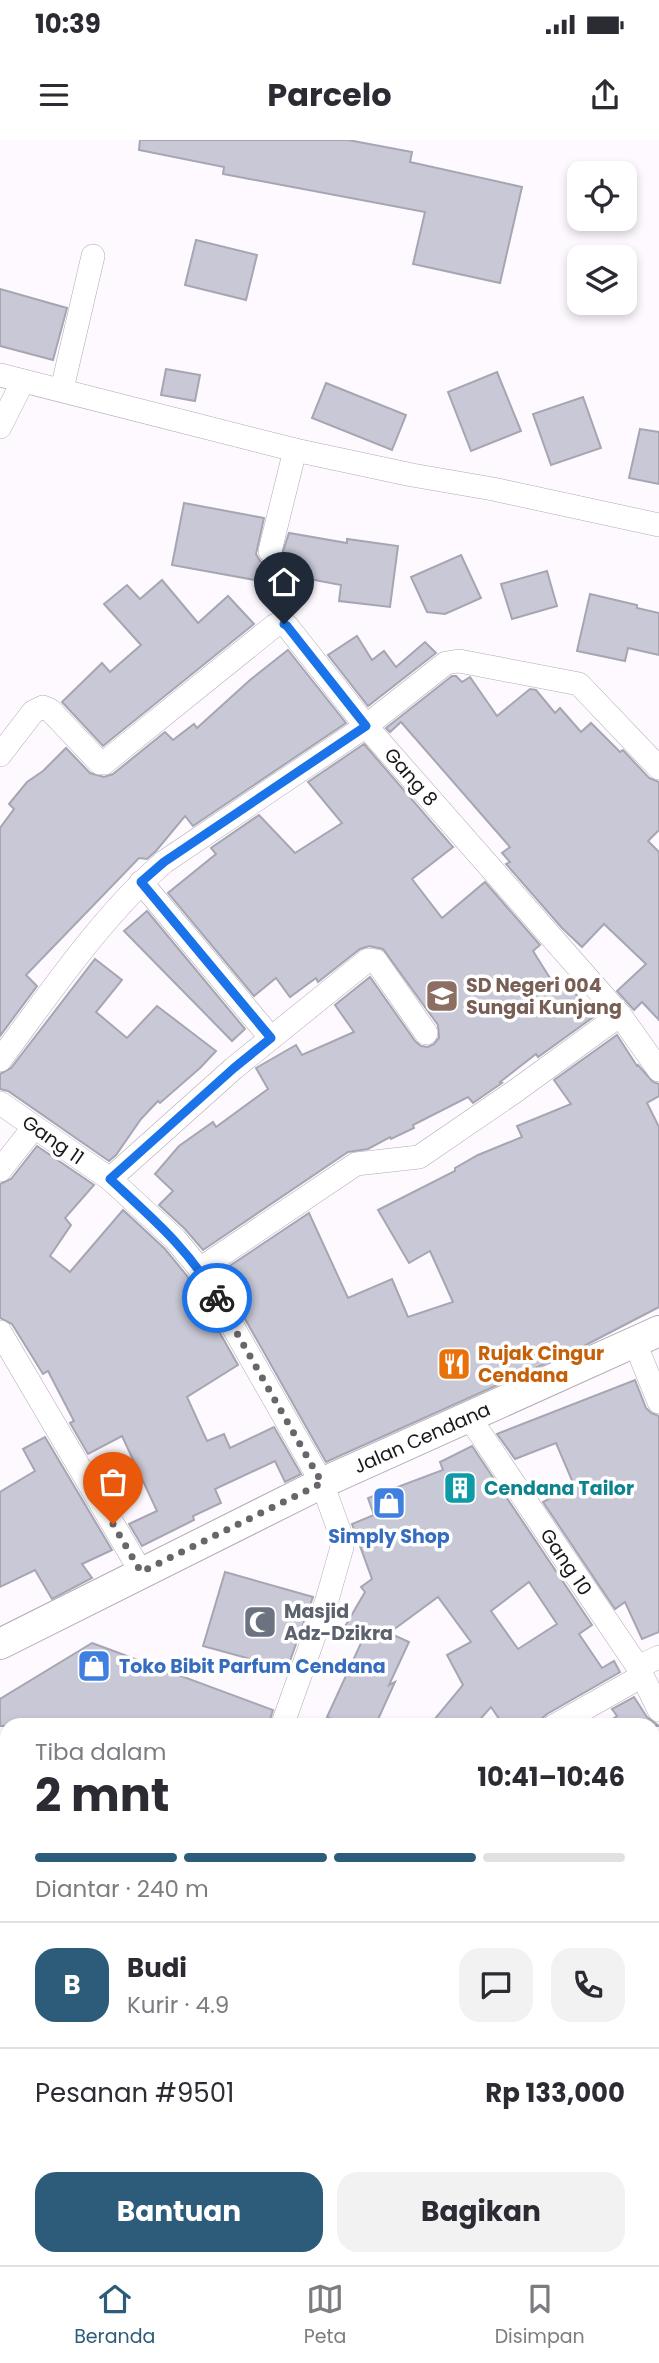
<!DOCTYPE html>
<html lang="id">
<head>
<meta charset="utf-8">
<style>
  :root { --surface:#fff; --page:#f2f2f3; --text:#2b2b33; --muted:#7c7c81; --line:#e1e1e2; --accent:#2d5b7a }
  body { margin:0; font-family:Poppins,sans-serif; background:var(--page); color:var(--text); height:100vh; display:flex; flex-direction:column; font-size:26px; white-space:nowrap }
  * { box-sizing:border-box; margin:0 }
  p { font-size:23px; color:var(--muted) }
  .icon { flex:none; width:38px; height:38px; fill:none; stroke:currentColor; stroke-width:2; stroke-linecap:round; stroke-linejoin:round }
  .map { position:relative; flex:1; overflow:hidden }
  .drawer { position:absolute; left:0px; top:1578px; width:660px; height:548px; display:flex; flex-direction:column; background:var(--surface); border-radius:21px 21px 0 0; box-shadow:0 4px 10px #0003 }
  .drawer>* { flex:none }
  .controls { position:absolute; left:567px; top:21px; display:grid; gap:14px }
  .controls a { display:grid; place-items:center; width:70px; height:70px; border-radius:14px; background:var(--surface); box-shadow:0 4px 10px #0003; font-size:35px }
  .pin { position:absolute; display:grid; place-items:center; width:60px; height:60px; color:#fff; margin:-72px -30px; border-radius:50% 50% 50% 0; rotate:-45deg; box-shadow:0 0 7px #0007 }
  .pin .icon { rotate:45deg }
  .courier { position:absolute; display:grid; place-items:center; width:70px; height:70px; margin:-35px; border:5px solid #1a73e8; border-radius:50%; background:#fff; color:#222; box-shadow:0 2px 9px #0007 }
  .headline em { font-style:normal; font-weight:700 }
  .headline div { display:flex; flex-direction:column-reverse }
  .headline { display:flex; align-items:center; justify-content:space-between; height:119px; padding:0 35px }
  h1 { font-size:46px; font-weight:700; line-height:52px }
  .bar { display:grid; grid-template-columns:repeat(4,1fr); gap:10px 7px; align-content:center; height:84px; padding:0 35px }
  .bar i { height:9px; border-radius:5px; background:var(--line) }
  .bar .current { background:var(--accent) }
  .bar p { grid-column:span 4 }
  .line { display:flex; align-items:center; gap:18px; padding:0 35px; border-top:2px solid var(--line) }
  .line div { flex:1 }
  .round { display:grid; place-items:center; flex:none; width:74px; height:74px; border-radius:21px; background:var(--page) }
  .cta { display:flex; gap:14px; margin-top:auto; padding:14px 35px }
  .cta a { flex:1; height:80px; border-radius:21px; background:var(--accent); color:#fff; font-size:28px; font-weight:700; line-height:80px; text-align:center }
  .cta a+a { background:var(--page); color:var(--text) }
  .status { display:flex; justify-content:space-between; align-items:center; height:49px; padding:0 35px; background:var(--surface); direction:ltr }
  .status svg { height:19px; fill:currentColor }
  header { display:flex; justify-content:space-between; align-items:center; height:91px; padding:0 35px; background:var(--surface); font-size:32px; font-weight:700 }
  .tab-bar { display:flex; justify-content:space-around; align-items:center; height:98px; border-top:2px solid var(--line); background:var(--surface); font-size:19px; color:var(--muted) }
  .tab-bar a { display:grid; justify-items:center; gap:4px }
  .tab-bar .current { color:var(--accent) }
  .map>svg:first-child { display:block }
  .building { fill:#c8c8d6; stroke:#a6a6b3; stroke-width:2; fill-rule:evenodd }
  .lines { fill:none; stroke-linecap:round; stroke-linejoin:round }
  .minor-casing { stroke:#b2a9b5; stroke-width:24 }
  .tertiary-casing { stroke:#b2a9b5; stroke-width:32 }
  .minor { stroke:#fff; stroke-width:23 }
  .tertiary { stroke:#fff; stroke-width:30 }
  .done { stroke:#69656a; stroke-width:7; stroke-dasharray:0 12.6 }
  .route { stroke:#1a73e8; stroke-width:9 }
  .labels { text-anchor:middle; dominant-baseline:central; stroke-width:7; stroke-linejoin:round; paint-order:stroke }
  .street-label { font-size:19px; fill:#1a161b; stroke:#fff }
  .education-label { font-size:19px; font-weight:bold; fill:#785e54; stroke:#fff; text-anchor:start }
  .food-label { font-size:19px; font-weight:bold; fill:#c56008; stroke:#fff; text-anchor:start }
  .culture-label { font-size:19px; font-weight:bold; fill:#0d838f; stroke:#fff; text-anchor:start }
  .shop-label { font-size:19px; font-weight:bold; fill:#366cbe; stroke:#fff }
  .worship-label { font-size:19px; font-weight:bold; fill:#5b616d; stroke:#fff; text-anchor:start }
</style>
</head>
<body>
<div class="status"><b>10:39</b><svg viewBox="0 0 49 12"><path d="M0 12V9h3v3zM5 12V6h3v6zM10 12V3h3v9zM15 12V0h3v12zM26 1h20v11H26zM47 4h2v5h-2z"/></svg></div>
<header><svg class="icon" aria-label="menu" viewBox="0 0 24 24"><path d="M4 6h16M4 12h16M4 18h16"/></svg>Parcelo<svg class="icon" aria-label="share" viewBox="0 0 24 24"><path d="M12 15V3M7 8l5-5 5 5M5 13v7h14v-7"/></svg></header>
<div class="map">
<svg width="659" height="2125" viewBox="0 0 659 2125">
  <rect width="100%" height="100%" fill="#fdf9fe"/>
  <g class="building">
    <path d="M140 0H348L412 12 410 22 522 47 500 143 413 124 425 72 223 34 224 27 139 10Z"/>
    <path d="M196 100 257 115 246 160 185 145Z"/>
    <path d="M0 149 67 168 53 220 0 206Z"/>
    <path d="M166 229 200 235 195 261 161 255Z"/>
    <path d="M497 232 521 291 471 311 448 252Z"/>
    <path d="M326 243 406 275 392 310 312 278Z"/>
    <path d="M583 257 601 308 551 325 533 274Z"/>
    <path d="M640 289 659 292V344L629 338Z"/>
    <path d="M184 363 264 378 256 414 260 421 267 425 275 424 280 420 289 393 347 403V399L398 406 390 467 339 461 341 445 257 429 255 440 172 425Z"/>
    <path d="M461 415 481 458 445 474 427 472 411 437Z"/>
    <path d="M547 431 557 466 512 479 501 444Z"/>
    <path d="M162 440 198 483 228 456 254 484 103 606 62 562 102 523 110 532 141 505 104 464 127 445 140 459Z"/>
    <path d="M590 454 637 465V468L659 473V515L628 508 625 521 577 511Z"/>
    <path d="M357 496 372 520 384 511 396 527 425 502 436 513 368 566 328 515Z"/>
    <path d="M288 510 346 583 193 686 185 676 156 711 147 719 139 718 26 835 37 846 0 896V688L14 669 9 664 27 642 43 631 66 608 90 633 104 637 113 634 165 592 173 600 194 584 197 588 250 540Z"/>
    <path d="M452 536H456L462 542 470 537 497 576 530 549 536 550 555 573 560 568 581 592 591 583 620 612 623 610 649 638 659 642V690L648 701 659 712V880L642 862 634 870 617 851 646 824 604 784 582 807 562 788 506 724 510 722 502 713 510 707 401 582 390 592 386 588Z"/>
    <path d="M364 604 453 707 412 739 442 778 485 742 540 805 533 811 555 846 564 839 592 875 597 870 599 873 538 917 536 914 500 942 502 943 473 963 468 957 413 985 414 988 391 999 390 997 368 1009 348 1012 203 1110 185 1089 159 1065 173 1051 155 1034 179 1006 213 982 216 987 268 949 256 928 296 905 302 915 354 892 335 865 370 837 415 901 421 906 428 907 434 904 439 898 438 885 383 809 369 806 360 809 318 842 316 838 290 857 276 838 254 856 168 753 216 714 211 708 259 675 295 713 342 683 308 642Z"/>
    <path d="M147 771 245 889 232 901 124 791Z"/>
    <path d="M95 819 122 840 96 872 127 898 157 866 216 911 200 928 160 963 158 961 141 979 116 1015 109 1021 8 951 0 949V934L11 928Z"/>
    <path d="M617 895 637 926 638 925 653 942 659 944V956L647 963 659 987V1167L582 1207 326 1322 219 1133 309 1073 348 1158 392 1139 408 1177 453 1162 430 1111 409 1123 378 1070 455 1031V1028L478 1015 522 997 517 986 571 964 554 940Z"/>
    <path d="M37 1006 94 1045 65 1078 71 1085 50 1116 70 1132 123 1070 165 1109 188 1137 238 1225 187 1257 207 1301 224 1294 230 1308 274 1287 301 1334 285 1342 275 1321 215 1349 221 1363 193 1376 194 1380 142 1406 129 1384 157 1371 122 1296 88 1314 70 1283 74 1281 48 1231 43 1234 12 1184 0 1178V1044L11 1039Z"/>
    <path d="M635 1240 646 1268 651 1273 659 1276V1492L642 1499 625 1462 615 1469 543 1362 574 1345 556 1303 515 1319 497 1294Z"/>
    <path d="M45 1297 112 1410 82 1424 92 1438 52 1459 35 1430 0 1447V1352L35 1331 23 1309Z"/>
    <path d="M472 1306 592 1485 579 1494 602 1528 614 1521 620 1532 547 1574 533 1586H504L491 1567 474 1586H429L463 1545 447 1515 471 1502 438 1457 389 1493 409 1502 389 1545 395 1542 375 1586H348L327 1577 362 1501 343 1490 365 1452 361 1447 372 1439 352 1384 374 1375 368 1358 443 1330 440 1322ZM529 1442 557 1484 518 1509 491 1471Z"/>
    <path d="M225 1432 313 1457 287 1529 203 1506Z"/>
    <path d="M92 1503 273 1570 268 1586H0V1559Z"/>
    <path d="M634 1557 647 1577 659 1586H603L617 1576 612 1569Z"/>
  </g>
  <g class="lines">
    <defs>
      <g id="minor">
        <path d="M0 235 295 310 412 335 493 349 659 385"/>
        <path d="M62 249 93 116"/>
        <path d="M0 287 23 241"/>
        <path d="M270 411 295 310"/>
        <path d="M0 615 33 572 43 567 50 570 100 623H104L274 486 279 484 287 486 366 586 620 875 659 930"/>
        <path d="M141 742 271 898"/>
        <path d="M0 920C50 853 101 777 164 722L366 586 446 523 459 521 579 544 659 628"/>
        <path d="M0 963 110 1039 175 1099 200 1129 322 1343 339 1390 342 1407 327 1460 282 1586"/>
        <path d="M0 1030 34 987"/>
        <path d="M110 1039 234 928 368 820 376 821 426 893"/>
        <path d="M200 1129 356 1024 419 1017 514 952 620 875"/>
        <path d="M0 1192 141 1432"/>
        <path d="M635 1203 659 1262"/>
        <path d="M469 1277 638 1527 659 1570"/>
        <path d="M638 1527 659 1517"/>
        <path d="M554 1586 642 1536"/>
        <path d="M653 1648 659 1645"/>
        <path d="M653 1880 659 1878"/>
        <path d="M615 2119 618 2125"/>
        <path d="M82 2125 84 2119"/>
        <path d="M457 2125 466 2119"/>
      </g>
      <path id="tertiary" d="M0 1504 322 1343 659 1191"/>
    </defs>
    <use href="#minor" class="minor-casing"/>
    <use href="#tertiary" class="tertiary-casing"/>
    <use href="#minor" class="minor"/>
    <use href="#tertiary" class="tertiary"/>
  </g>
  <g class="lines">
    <path class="done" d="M113 1384 141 1432 322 1343 217 1158"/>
    <path class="route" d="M217 1158C188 1108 152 1078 110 1039L234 928 271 898 141 742 164 722 366 586 287 486 284 484"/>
  </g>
  <defs>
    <symbol id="school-square" viewBox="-11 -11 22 22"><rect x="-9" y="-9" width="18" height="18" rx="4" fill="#8d6e63" stroke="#fff"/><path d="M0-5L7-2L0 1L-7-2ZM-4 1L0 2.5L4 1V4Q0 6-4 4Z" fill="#fff"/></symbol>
    <symbol id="restaurant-square" viewBox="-11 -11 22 22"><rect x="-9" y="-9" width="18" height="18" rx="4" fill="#e8710a" stroke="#fff"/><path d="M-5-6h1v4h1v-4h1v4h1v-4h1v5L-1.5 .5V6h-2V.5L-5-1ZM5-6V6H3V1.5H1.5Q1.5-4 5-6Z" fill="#fff"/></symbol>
    <symbol id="building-square" viewBox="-11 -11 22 22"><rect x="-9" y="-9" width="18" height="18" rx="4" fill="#0f9aa8" stroke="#fff"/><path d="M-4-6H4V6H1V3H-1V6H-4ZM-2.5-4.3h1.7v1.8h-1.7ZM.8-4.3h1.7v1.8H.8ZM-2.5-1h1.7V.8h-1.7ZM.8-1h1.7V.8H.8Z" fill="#fff"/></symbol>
    <symbol id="shop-square" viewBox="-11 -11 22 22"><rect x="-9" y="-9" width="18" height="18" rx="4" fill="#3f7fe0" stroke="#fff"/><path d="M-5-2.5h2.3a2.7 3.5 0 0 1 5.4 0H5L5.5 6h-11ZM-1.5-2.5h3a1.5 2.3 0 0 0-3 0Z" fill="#fff"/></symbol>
    <symbol id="mosque-square" viewBox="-11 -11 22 22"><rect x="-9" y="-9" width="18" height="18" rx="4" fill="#6b7280" stroke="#fff"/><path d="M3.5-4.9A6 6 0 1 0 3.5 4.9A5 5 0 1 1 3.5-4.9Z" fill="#fff"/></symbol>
  </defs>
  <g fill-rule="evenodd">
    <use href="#school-square" x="423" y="837" width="38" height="38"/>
    <use href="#restaurant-square" x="435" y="1205" width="38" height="38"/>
    <use href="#building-square" x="441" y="1329" width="38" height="38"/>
    <use href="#shop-square" x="370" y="1344" width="38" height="38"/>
    <use href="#mosque-square" x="241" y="1463" width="38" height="38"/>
    <use href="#shop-square" x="75" y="1507" width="38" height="38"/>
  </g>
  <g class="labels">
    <g class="street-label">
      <text transform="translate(411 637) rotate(49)">Gang 8</text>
      <text transform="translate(53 1000) rotate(35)">Gang 11</text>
      <text transform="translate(422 1298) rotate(-24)">Jalan Cendana</text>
      <text transform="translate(566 1422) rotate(56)">Gang 10</text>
    </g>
    <g class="education-label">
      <text x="466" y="845">SD Negeri 004<tspan x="466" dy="22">Sungai Kunjang</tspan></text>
    </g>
    <g class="food-label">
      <text x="478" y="1213">Rujak Cingur<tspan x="478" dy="22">Cendana</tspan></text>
    </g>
    <g class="culture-label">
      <text x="484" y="1348">Cendana Tailor</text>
    </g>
    <g class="shop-label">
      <text x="389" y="1396">Simply Shop</text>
      <text x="119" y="1526" text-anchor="start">Toko Bibit Parfum Cendana</text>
    </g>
    <g class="worship-label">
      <text x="284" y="1471">Masjid<tspan x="284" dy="22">Adz-Dzikra</tspan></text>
    </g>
  </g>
</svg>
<div class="controls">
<a><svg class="icon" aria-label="locate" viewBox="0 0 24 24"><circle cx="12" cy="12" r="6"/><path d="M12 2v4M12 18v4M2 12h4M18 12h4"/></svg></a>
<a><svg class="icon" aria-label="layers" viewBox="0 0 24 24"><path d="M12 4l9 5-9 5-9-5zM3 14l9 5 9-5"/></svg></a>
</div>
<div class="pin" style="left:113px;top:1384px;background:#ea580c"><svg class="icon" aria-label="bag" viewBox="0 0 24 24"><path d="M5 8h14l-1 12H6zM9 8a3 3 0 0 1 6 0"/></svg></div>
<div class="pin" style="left:284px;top:484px;background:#1f2937"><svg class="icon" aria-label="home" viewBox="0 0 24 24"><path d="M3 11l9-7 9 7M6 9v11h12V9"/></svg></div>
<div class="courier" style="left:217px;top:1158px"><svg class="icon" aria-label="bike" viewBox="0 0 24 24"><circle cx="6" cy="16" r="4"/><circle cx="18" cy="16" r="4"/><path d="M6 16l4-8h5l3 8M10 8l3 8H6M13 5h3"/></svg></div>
<section class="drawer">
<div class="headline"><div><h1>2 mnt</h1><p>Tiba dalam</p></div><em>10:41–10:46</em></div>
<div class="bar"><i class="current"></i><i class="current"></i><i class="current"></i><i></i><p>Diantar · 240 m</p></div>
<div class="line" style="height:126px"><b class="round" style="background:var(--accent);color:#fff">B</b><div><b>Budi</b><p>Kurir · 4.9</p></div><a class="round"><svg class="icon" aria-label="chat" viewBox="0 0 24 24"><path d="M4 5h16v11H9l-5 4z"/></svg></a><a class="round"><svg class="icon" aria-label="phone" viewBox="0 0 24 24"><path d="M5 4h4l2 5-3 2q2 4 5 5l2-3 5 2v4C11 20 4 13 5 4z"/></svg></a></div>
<div class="line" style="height:91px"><div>Pesanan #9501</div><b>Rp 133,000</b></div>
<div class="cta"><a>Bantuan</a><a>Bagikan</a></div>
</section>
</div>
<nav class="tab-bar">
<a class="current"><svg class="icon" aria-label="home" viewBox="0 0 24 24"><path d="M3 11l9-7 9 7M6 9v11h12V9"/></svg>Beranda</a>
<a><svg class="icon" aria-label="map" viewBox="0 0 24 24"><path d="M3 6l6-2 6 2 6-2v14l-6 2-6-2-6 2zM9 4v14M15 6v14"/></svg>Peta</a>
<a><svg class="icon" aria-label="saved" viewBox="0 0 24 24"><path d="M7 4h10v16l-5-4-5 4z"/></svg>Disimpan</a>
</nav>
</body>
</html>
